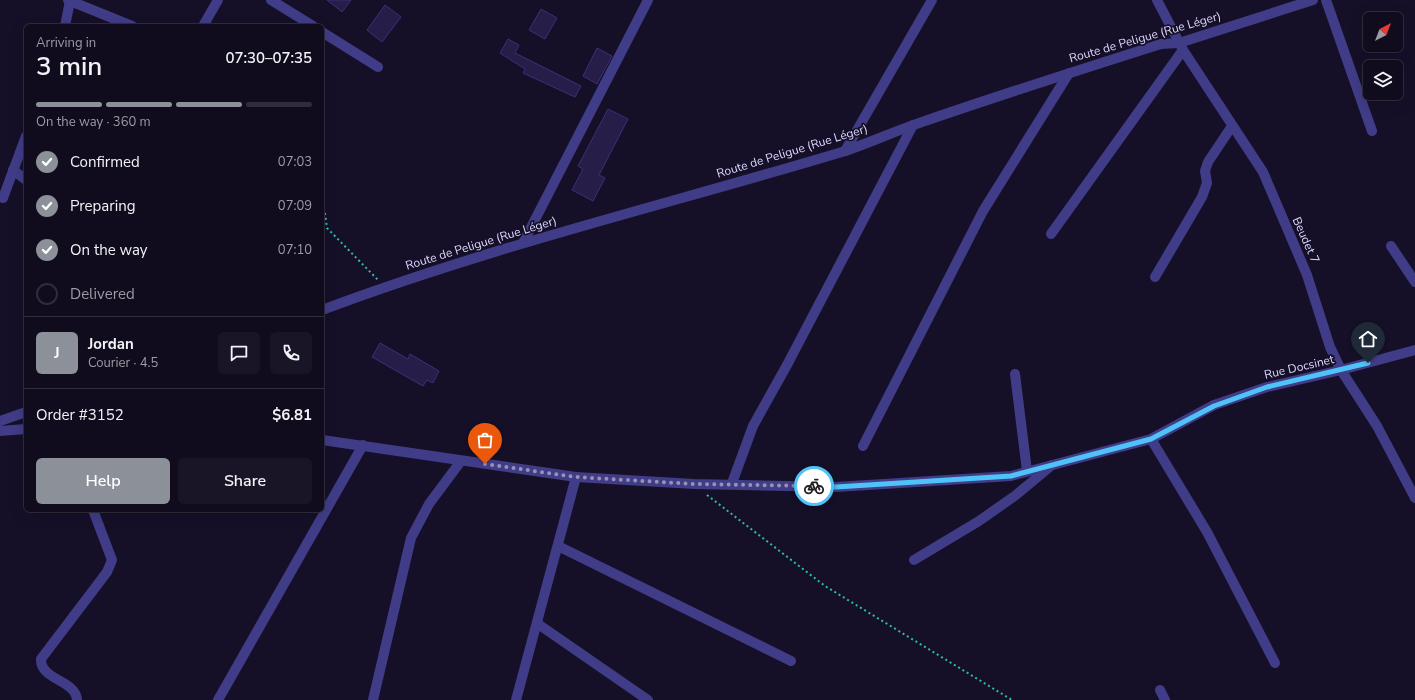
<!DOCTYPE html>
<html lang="en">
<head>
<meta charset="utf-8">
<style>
  :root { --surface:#100c1e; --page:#191527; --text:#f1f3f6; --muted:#9c9ba4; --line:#302c3c; --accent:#8c9099 }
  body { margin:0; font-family:"Nunito Sans",sans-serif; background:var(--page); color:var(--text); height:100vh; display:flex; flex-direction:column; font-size:15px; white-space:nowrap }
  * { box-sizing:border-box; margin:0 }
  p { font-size:13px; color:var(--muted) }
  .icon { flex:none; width:22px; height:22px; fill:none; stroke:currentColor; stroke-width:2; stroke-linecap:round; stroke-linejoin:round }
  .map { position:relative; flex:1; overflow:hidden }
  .details { position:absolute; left:24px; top:24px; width:300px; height:488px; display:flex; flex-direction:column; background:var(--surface); border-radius:6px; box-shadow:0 4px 16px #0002,0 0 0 1px var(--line) }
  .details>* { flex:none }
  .needle { width:26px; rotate:42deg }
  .tools { position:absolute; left:1363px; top:12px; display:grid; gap:8px }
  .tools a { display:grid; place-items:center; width:40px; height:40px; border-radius:6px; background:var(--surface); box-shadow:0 4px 16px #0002,0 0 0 1px var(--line); font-size:20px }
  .pin { position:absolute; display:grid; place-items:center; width:34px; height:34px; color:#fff; margin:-41px -17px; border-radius:50% 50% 50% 0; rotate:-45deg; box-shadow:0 0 4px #0007 }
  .pin .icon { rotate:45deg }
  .courier { position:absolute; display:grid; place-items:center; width:40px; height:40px; margin:-20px; border:3px solid #4fc3f7; border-radius:50%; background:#fff; color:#222; box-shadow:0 1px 5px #0007 }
  .head em { font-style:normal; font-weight:600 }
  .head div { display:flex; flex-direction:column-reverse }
  .head { display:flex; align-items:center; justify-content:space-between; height:68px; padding:0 12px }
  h1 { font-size:26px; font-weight:600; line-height:30px }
  .bar { display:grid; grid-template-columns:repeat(4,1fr); gap:6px 4px; align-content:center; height:48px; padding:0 12px }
  .bar i { height:5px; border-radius:3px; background:var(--line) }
  .bar .active { background:var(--accent) }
  .bar p { grid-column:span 4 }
  .line { display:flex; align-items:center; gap:10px; padding:0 12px; border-top:1px solid var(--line) }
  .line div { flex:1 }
  .round { display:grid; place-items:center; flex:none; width:42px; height:42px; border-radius:6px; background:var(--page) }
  ol { padding:0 12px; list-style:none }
  li { display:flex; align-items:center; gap:12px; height:44px }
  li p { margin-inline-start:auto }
  li .icon { padding:4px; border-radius:50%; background:var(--accent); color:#fff; stroke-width:4 }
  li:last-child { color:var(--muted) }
  li i { width:22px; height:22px; border:2px solid var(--line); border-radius:50% }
  .cta { display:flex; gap:8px; margin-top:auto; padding:8px 12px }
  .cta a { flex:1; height:46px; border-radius:6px; background:var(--accent); color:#fff; font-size:16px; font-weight:600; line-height:46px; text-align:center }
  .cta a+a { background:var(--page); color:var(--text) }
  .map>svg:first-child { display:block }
  .building { fill:#261d49; stroke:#3e2f75 }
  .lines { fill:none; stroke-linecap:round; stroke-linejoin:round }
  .path { stroke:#31b9b3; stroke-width:2; stroke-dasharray:2 3; stroke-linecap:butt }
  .minor { stroke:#403c87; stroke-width:10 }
  .done { stroke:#9792b4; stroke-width:4; stroke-dasharray:0 7.2 }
  .route { stroke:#4fc3f7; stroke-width:5 }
  .labels { text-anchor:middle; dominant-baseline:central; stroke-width:3.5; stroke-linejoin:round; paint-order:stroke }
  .street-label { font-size:12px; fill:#ddd8ff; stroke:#151028 }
</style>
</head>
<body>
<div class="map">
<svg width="1415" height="700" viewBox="0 0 1415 700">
  <rect width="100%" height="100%" fill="#151028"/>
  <g class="building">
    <path d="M327 0H351L342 12Z"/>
    <path d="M385 5 401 17 382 42 367 30Z"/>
    <path d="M541 9 557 18 545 39 529 30Z"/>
    <path d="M508 39 519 45 515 53 581 86 575 97 523 73 525 69 500 53Z"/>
    <path d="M597 48 612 56 597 84 583 76Z"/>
    <path d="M608 109 628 119 599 175 605 178 593 201 572 190 583 169 578 166Z"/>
    <path d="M380 343 408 359 410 354 439 371 433 383 427 380 423 386 372 357Z"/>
  </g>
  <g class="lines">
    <g class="path">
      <path d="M325 213 327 228 378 280"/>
      <path d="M707 495 825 586 1012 700"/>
    </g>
    <g class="minor">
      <path d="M68 0 132 26"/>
      <path d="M271 0 313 26"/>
      <path d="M1157 0 1183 50 1263 172 1307 275 1330 347 1341 370 1377 426 1415 498"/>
      <path d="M1326 0 1372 131"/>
      <path d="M65 26 70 1"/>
      <path d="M203 26 218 0"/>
      <path d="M322 32 378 67"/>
      <path d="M845 151 932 0"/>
      <path d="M13 170 26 180"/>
      <path d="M3 198 26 136"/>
      <path d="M1051 234 1183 50"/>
      <path d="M523 243 648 0"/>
      <path d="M1391 246 1415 282"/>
      <path d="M1155 277 1202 197 1207 183 1205 171 1208 162 1232 126"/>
      <path d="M322 310C492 246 669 204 842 152 870 143 897 130 925 121 1003 94 1082 69 1161 44L1179 43 1313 0"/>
      <path d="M1015 374 1027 471"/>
      <path d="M0 421 26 412"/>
      <path d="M0 431 26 429"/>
      <path d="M1151 439 1207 532 1275 663"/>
      <path d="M322 440 576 477 694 484 836 487 1011 476 1151 439 1214 405 1267 387 1341 370 1415 350"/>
      <path d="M863 446 983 211 1069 73"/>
      <path d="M732 483 753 426 787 365 913 125"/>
      <path d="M558 546 791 661"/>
      <path d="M914 560 979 521 1016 495 1052 465"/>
      <path d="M538 624 648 700"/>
      <path d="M1160 690 1165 700"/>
      <path d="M77 700C76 680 40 680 41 659L107 572 112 560 93 510"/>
      <path d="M218 700 363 445"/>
      <path d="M373 700 411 538 429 504 461 461"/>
      <path d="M516 700 576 477"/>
    </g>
  </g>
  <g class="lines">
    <path class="done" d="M485 464 576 477 694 484 814 486"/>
    <path class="route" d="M814 486 836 487 1011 476 1151 439 1214 406 1267 387 1368 363"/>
  </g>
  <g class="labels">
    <g class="street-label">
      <text transform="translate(1145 37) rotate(-16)">Route de Peligue (Rue Léger)</text>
      <text transform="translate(792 151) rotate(-17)">Route de Peligue (Rue Léger)</text>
      <text transform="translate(1306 240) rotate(66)">Beudet 7</text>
      <text transform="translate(481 243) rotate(-17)">Route de Peligue (Rue Léger)</text>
      <text transform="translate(1299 367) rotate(-13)">Rue Docsinet</text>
    </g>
  </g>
</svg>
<div class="tools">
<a><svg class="needle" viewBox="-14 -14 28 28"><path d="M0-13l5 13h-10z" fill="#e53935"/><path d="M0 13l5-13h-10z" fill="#9c9ba4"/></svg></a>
<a><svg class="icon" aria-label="layers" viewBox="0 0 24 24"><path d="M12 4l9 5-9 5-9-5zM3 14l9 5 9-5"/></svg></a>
</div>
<div class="pin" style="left:485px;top:464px;background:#ea580c"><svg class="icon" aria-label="bag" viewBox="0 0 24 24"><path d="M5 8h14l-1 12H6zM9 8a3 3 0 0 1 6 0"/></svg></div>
<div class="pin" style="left:1368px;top:363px;background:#1f2937"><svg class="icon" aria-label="home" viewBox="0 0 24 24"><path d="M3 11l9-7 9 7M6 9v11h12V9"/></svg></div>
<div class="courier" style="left:814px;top:486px"><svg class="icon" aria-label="bike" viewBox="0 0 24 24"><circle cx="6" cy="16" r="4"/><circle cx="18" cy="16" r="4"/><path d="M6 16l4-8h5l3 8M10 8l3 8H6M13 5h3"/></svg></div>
<section class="details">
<div class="head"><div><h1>3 min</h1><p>Arriving in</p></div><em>07:30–07:35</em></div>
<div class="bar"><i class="active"></i><i class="active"></i><i class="active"></i><i></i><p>On the way · 360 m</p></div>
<ol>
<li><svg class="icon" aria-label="check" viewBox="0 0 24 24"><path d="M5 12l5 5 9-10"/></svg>Confirmed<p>07:03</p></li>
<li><svg class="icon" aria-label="check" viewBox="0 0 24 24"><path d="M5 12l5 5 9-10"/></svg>Preparing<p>07:09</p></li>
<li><svg class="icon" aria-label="check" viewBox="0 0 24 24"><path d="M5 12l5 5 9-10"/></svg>On the way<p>07:10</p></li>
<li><i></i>Delivered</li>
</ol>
<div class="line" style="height:72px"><b class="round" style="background:var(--accent);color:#fff">J</b><div><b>Jordan</b><p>Courier · 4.5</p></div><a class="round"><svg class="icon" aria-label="chat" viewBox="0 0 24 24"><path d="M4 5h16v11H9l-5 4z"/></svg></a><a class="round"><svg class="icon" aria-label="phone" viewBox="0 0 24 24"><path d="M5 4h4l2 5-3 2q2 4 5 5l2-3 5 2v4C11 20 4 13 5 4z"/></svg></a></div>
<div class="line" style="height:52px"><div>Order #3152</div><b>$6.81</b></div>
<div class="cta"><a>Help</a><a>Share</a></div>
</section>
</div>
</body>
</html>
